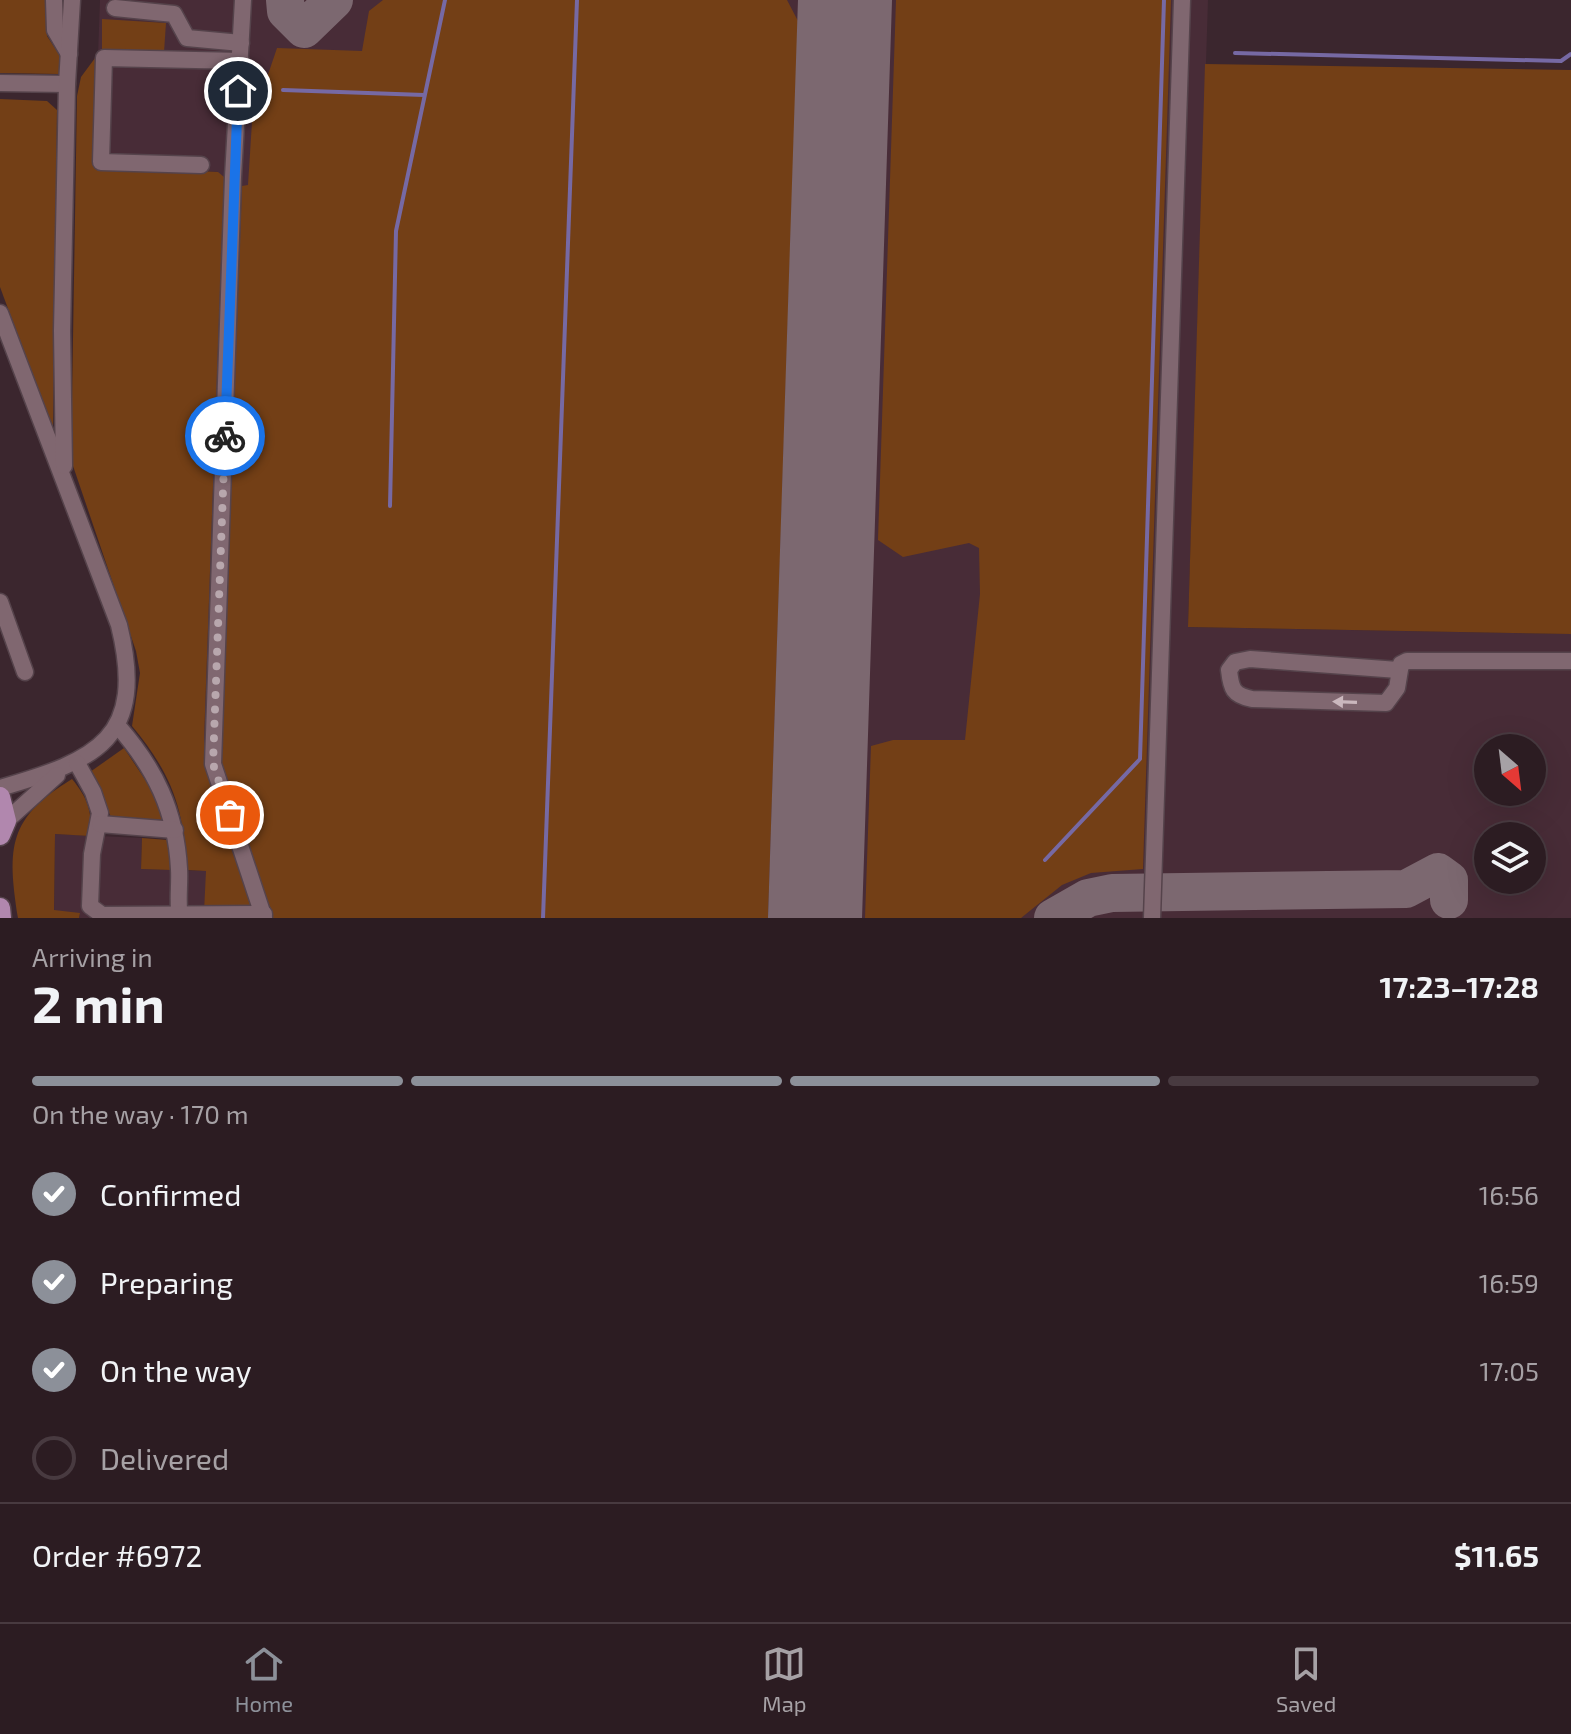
<!DOCTYPE html>
<html lang="en">
<head>
<meta charset="utf-8">
<style>
  :root { --surface:#2c1c22; --page:#38292f; --text:#f1f3f6; --muted:#a6a1a5; --line:#483a40; --accent:#8c9099 }
  body { margin:0; font-family:"Exo 2",sans-serif; background:var(--page); color:var(--text); height:100vh; display:flex; flex-direction:column; font-size:30px; white-space:nowrap }
  * { box-sizing:border-box; margin:0 }
  p { font-size:26px; color:var(--muted) }
  .icon { flex:none; width:44px; height:44px; fill:none; stroke:currentColor; stroke-width:2; stroke-linecap:round; stroke-linejoin:round }
  .map { position:relative; height:918px; overflow:hidden }
  .details { display:flex; flex-direction:column; background:var(--surface); flex:1 }
  .details>* { flex:none }
  .needle { width:52px; rotate:152deg }
  .controls { position:absolute; left:1474px; top:734px; display:grid; gap:16px }
  .controls a { display:grid; place-items:center; width:72px; height:72px; border-radius:50%; background:var(--surface); box-shadow:0 8px 32px #0002,0 0 0 2px var(--line); font-size:40px }
  .pin { position:absolute; display:grid; place-items:center; width:68px; height:68px; color:#fff; margin:-34px; border:4px solid #fff; border-radius:50%; box-shadow:0 2px 8px #0007 }
  .courier { position:absolute; display:grid; place-items:center; width:80px; height:80px; margin:-40px; border:6px solid #1a73e8; border-radius:50%; background:#fff; color:#222; box-shadow:0 2px 10px #0007 }
  .head em { font-style:normal; font-weight:700 }
  .head div { display:flex; flex-direction:column-reverse }
  .head { display:flex; align-items:center; justify-content:space-between; height:136px; padding:0 32px }
  h1 { font-size:52px; font-weight:700; line-height:60px }
  .bar { display:grid; grid-template-columns:repeat(4,1fr); gap:12px 8px; align-content:center; height:96px; padding:0 32px }
  .bar i { height:10px; border-radius:6px; background:var(--line) }
  .bar .selected { background:var(--accent) }
  .bar p { grid-column:span 4 }
  .line { display:flex; align-items:center; gap:20px; padding:0 32px; border-top:2px solid var(--line) }
  .line div { flex:1 }
  ol { padding:0 32px; list-style:none }
  li { display:flex; align-items:center; gap:24px; height:88px }
  li p { margin-inline-start:auto }
  li .icon { padding:8px; border-radius:50%; background:var(--accent); color:#fff; stroke-width:4 }
  li:last-child { color:var(--muted) }
  li i { width:44px; height:44px; border:4px solid var(--line); border-radius:50% }
  .tab-bar { display:flex; justify-content:space-around; align-items:center; height:112px; border-top:2px solid var(--line); background:var(--surface); font-size:22px; color:var(--muted) }
  .tab-bar a { display:grid; justify-items:center; gap:4px }
  .tab-bar .selected { color:var(--accent) }
  .map>svg:first-child { display:block }
  .built { fill:#482c37; fill-rule:evenodd }
  .green { fill:#733f16 }
  .lines { fill:none; stroke-linecap:round; stroke-linejoin:round }
  .stream { stroke:#7669a4; stroke-width:4 }
  .taxiway { stroke:#7c6870; stroke-width:38 }
  .runway { stroke:#7c6870; stroke-width:94 }
  .minor-casing { stroke:#55434b; stroke-width:19 }
  .major-casing { stroke:#55434b; stroke-width:23 }
  .minor { stroke:#806770; stroke-width:16 }
  .major { stroke:#b187ae; stroke-width:20 }
  .oneway { fill:#cab7bd }
  .done { stroke:#b8a7ad; stroke-width:8; stroke-dasharray:0 14.4 }
  .route { stroke:#1a73e8; stroke-width:10 }
</style>
</head>
<body>
<div class="map">
<svg width="1571" height="918" viewBox="0 0 1571 918">
  <rect width="100%" height="100%" fill="#3b262e"/>
  <path class="built" d="M100 0H1208L1188 627 1571 634V918H79L80 914 54 911 55 834 142 838 141 869 205 871 200 798 218 172 94 167ZM1488 748H1532V792H1488ZM1488 836H1532V880H1488Z"/>
  <g class="green">
    <path d="M0 0H45L47 36 62 59 59 74 0 73Z"/>
    <path d="M383 0H787L798 21 768 918H272L221 763 242 186 248 185 252 122 277 48 362 51 369 11Z"/>
    <path d="M896 0H1171L1143 869 1091 873 1062 885 1021 918H865L871 746 893 740H965L980 594 979 548 969 543 903 557 878 540Z"/>
    <path d="M102 19 166 23 164 52 102 51Z"/>
    <path d="M98 54 94 166 218 172 224 177 204 740 213 793 256 918 204 912 206 871 186 870C185 809 171 773 132 726L140 673 136 651 71 460 77 96 81 77Z"/>
    <path d="M1205 64 1571 70V634L1188 627Z"/>
    <path d="M0 99 47 101 57 110 53 430 0 287Z"/>
    <path d="M124 748 156 796 164 820 111 817 90 772Z"/>
    <path d="M72 779C87 797 93 812 90 836L55 834 54 910 80 913 79 918H18C7 847 8 818 72 779Z"/>
    <path d="M142 838 168 840 171 870 141 869Z"/>
  </g>
  <g class="lines">
    <g class="stream">
      <path d="M1235 53 1561 61 1571 54"/>
      <path d="M283 90 424 95"/>
      <path d="M390 506 396 231 445 0"/>
      <path d="M1045 860 1140 759 1164 0"/>
      <path d="M543 918 577 0"/>
    </g>
    <g class="taxiway">
      <path d="M285 0 286 11 304 29 334 0"/>
      <path d="M831 0 836 16 842 69"/>
      <path d="M1053 918 1088 898 1112 893 1406 889 1438 872 1449 880V900"/>
    </g>
    <path class="runway" d="M815 918 845 0"/>
    <defs>
      <g id="minor">
        <path d="M54 0 55 30 69 54"/>
        <path d="M243 0 233 177 213 764 264 918"/>
        <path d="M115 8 174 14 187 38 241 43"/>
        <path d="M0 83 67 84"/>
        <path d="M201 165 101 162 104 58 241 61"/>
        <path d="M0 313 119 625C147 739 97 760 0 788"/>
        <path d="M64 466 62 331 67 84 72 0"/>
        <path d="M0 602 25 672"/>
        <path d="M1398 670 1250 659 1235 662 1229 670C1231 689 1233 695 1252 699L1386 703 1397 688 1401 664 1407 661H1571"/>
        <path d="M117 725C155 768 176 811 179 869 180 885 177 902 180 918"/>
        <path d="M77 763 93 792 100 813 92 854 90 906 102 915 264 914"/>
        <path d="M6 821 57 775"/>
        <path d="M100 824 175 830"/>
        <path d="M1152 918 1182 0"/>
      </g>
      <g id="major">
        <path d="M0 797 6 821 0 835"/>
        <path d="M0 908 1 918"/>
      </g>
    </defs>
    <use href="#minor" class="minor-casing"/>
    <use href="#major" class="major-casing"/>
    <use href="#minor" class="minor"/>
    <use href="#major" class="major"/>
  </g>
  <defs><path id="oneway-solid" d="M-6-.8H1V-3.2L6.5 0L1 3.2V.8H-6Z" transform="scale(2)"/></defs>
  <use class="oneway" href="#oneway-solid" transform="translate(1345 702) rotate(-178)"/>
  <g class="lines">
    <path class="done" d="M225 436 213 764 230 815"/>
    <path class="route" d="M225 436 238 91"/>
  </g>
</svg>
<div class="controls">
<a><svg class="needle" viewBox="-14 -14 28 28"><path d="M0-13l5 13h-10z" fill="#e53935"/><path d="M0 13l5-13h-10z" fill="#a6a1a5"/></svg></a>
<a><svg class="icon" aria-label="layers" viewBox="0 0 24 24"><path d="M12 4l9 5-9 5-9-5zM3 14l9 5 9-5"/></svg></a>
</div>
<div class="pin" style="left:230px;top:815px;background:#ea580c"><svg class="icon" aria-label="bag" viewBox="0 0 24 24"><path d="M5 8h14l-1 12H6zM9 8a3 3 0 0 1 6 0"/></svg></div>
<div class="pin" style="left:238px;top:91px;background:#1f2937"><svg class="icon" aria-label="home" viewBox="0 0 24 24"><path d="M3 11l9-7 9 7M6 9v11h12V9"/></svg></div>
<div class="courier" style="left:225px;top:436px"><svg class="icon" aria-label="bike" viewBox="0 0 24 24"><circle cx="6" cy="16" r="4"/><circle cx="18" cy="16" r="4"/><path d="M6 16l4-8h5l3 8M10 8l3 8H6M13 5h3"/></svg></div>
</div>
<section class="details">
<div class="head"><div><h1>2 min</h1><p>Arriving in</p></div><em>17:23–17:28</em></div>
<div class="bar"><i class="selected"></i><i class="selected"></i><i class="selected"></i><i></i><p>On the way · 170 m</p></div>
<ol>
<li><svg class="icon" aria-label="check" viewBox="0 0 24 24"><path d="M5 12l5 5 9-10"/></svg>Confirmed<p>16:56</p></li>
<li><svg class="icon" aria-label="check" viewBox="0 0 24 24"><path d="M5 12l5 5 9-10"/></svg>Preparing<p>16:59</p></li>
<li><svg class="icon" aria-label="check" viewBox="0 0 24 24"><path d="M5 12l5 5 9-10"/></svg>On the way<p>17:05</p></li>
<li><i></i>Delivered</li>
</ol>
<div class="line" style="height:104px"><div>Order #6972</div><b>$11.65</b></div>
</section>
<nav class="tab-bar">
<a class="selected"><svg class="icon" aria-label="home" viewBox="0 0 24 24"><path d="M3 11l9-7 9 7M6 9v11h12V9"/></svg>Home</a>
<a><svg class="icon" aria-label="map" viewBox="0 0 24 24"><path d="M3 6l6-2 6 2 6-2v14l-6 2-6-2-6 2zM9 4v14M15 6v14"/></svg>Map</a>
<a><svg class="icon" aria-label="saved" viewBox="0 0 24 24"><path d="M7 4h10v16l-5-4-5 4z"/></svg>Saved</a>
</nav>
</body>
</html>
